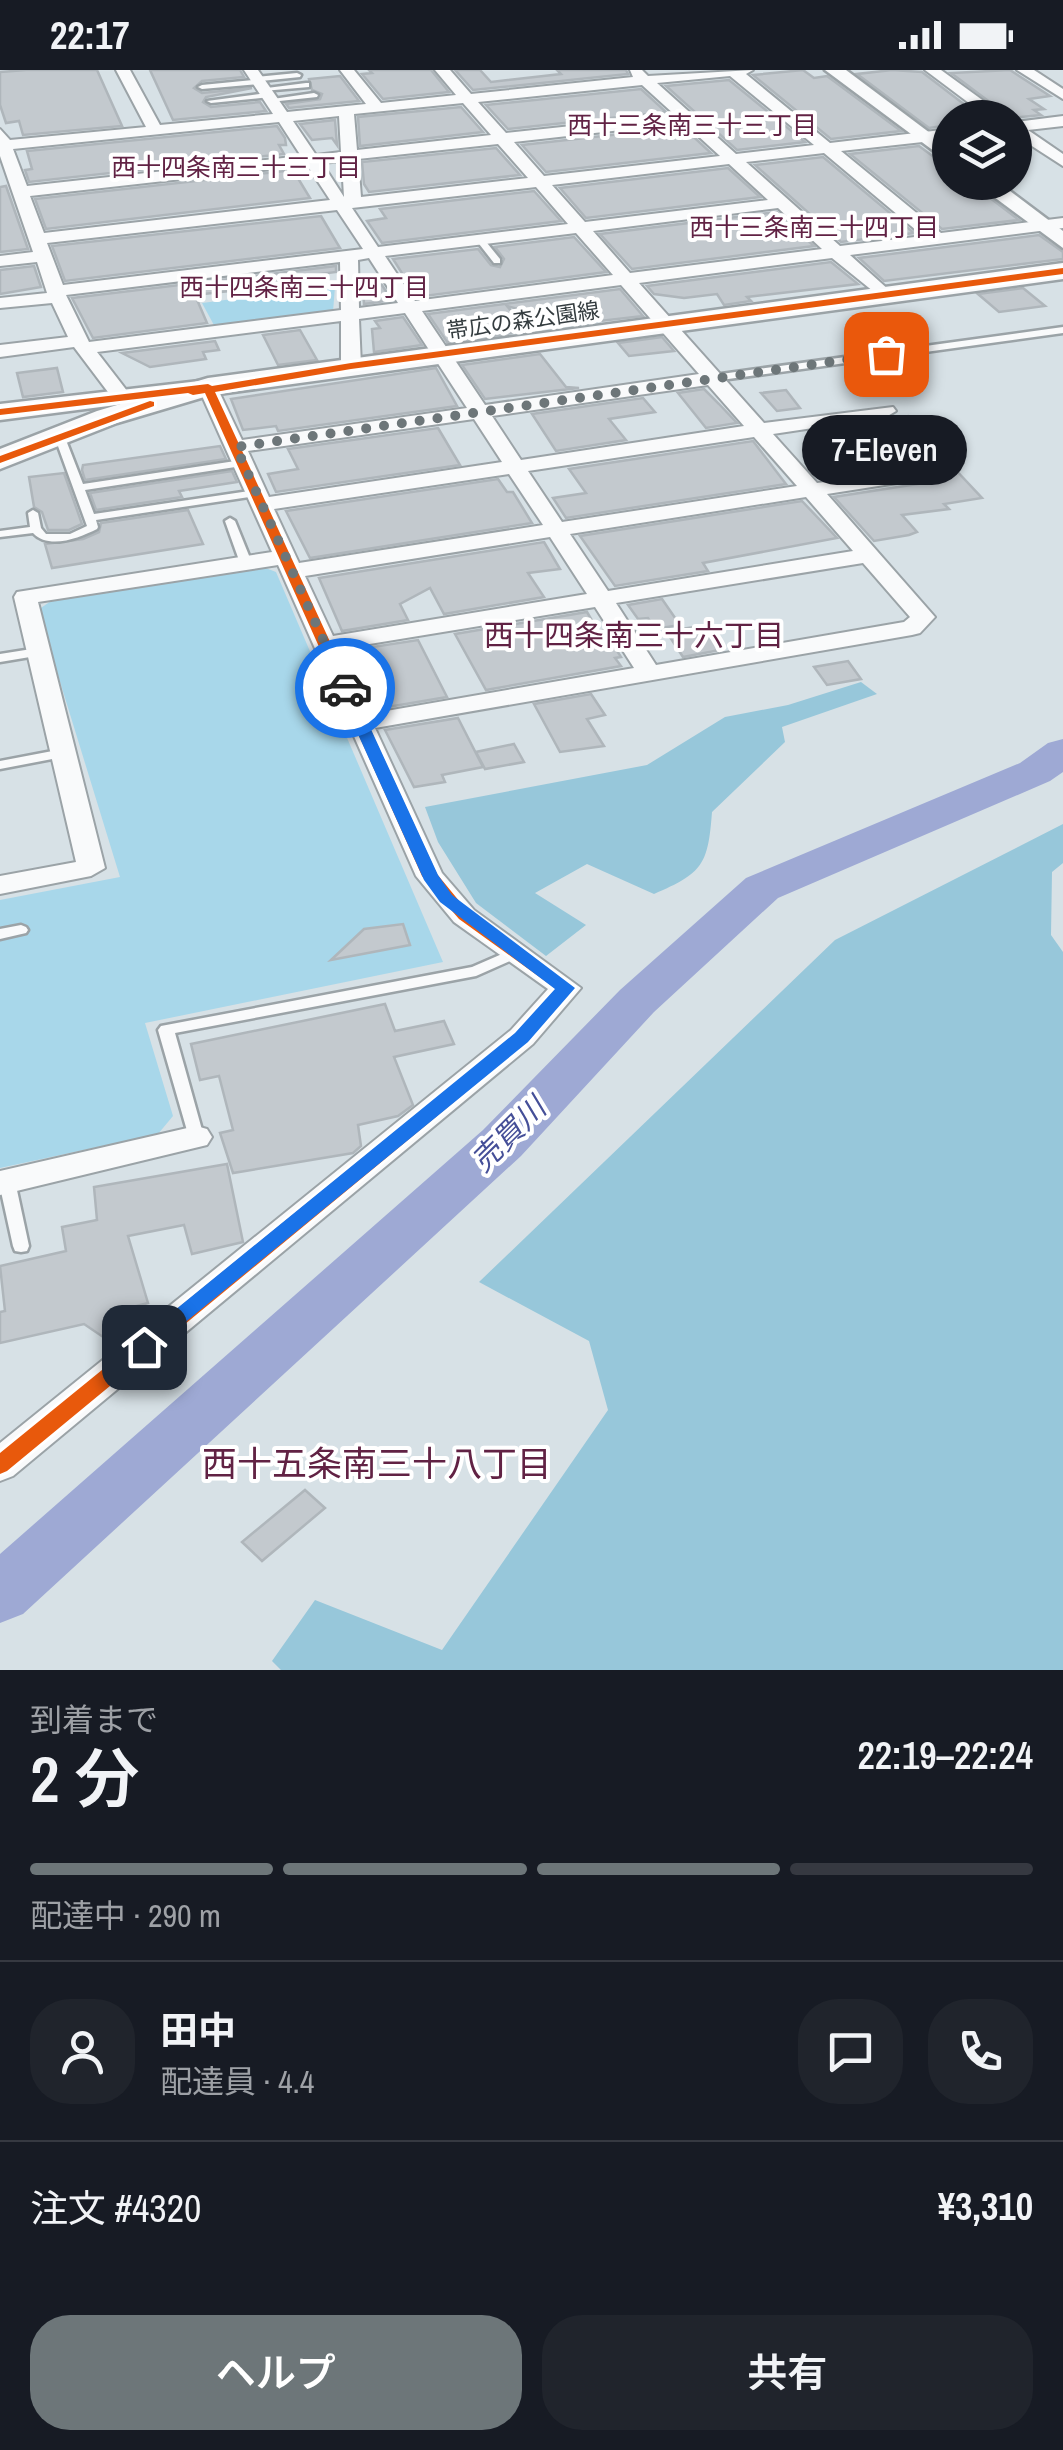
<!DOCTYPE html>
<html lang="ja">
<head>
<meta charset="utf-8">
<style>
  :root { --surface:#171b24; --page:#20242c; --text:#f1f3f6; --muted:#9ea1a6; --line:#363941; --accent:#6d7679 }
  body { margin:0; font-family:"Archivo Narrow","Noto Sans JP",sans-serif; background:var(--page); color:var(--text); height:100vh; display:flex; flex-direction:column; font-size:38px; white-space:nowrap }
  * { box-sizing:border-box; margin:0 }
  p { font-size:32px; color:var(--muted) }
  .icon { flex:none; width:55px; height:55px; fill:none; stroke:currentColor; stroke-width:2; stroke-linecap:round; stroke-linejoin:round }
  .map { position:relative; height:1600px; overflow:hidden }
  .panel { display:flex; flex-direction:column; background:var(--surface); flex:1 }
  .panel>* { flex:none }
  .fabs { position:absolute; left:932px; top:30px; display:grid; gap:20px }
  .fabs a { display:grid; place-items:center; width:100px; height:100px; border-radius:50%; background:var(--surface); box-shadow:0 2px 8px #0004; font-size:50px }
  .pin { position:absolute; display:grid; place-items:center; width:85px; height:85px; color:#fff; margin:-42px; border-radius:20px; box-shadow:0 5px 15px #0006 }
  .courier { position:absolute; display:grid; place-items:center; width:100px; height:100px; margin:-50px; border:8px solid #1a73e8; border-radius:50%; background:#fff; color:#222; box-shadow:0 2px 12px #0007 }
  .bubble { position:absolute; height:70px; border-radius:35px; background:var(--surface); box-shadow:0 2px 8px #0004; font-size:32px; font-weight:600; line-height:70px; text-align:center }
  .overview em { font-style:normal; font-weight:600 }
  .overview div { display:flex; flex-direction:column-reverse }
  .overview { display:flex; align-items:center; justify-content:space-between; height:170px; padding:0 30px }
  h1 { font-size:65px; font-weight:600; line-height:75px }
  .bar { display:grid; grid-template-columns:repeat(4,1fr); gap:15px 10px; align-content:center; height:120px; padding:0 30px }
  .bar i { height:12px; border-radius:8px; background:var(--line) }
  .bar .selected { background:var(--accent) }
  .bar p { grid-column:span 4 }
  .line { display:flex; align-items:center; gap:25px; padding:0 30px; border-top:2px solid var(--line) }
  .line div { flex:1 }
  .round { display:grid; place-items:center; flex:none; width:105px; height:105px; border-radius:40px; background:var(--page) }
  .button { display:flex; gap:20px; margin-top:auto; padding:20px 30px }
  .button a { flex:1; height:115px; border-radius:40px; background:var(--accent); color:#fff; font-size:40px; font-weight:600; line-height:115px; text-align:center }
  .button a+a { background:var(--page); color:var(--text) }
  .status { display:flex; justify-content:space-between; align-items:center; height:70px; padding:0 50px; background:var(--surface); direction:ltr }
  .status svg { height:28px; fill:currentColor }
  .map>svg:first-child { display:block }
  .green { fill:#a8d7ea }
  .forest { fill:#97c7da }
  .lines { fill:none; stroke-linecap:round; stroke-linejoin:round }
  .river { fill:#9ea9d4; fill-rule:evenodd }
  .building { fill:#c3c9ce; stroke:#afb6bb; stroke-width:2.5 }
  .service-casing { stroke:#9ba3a7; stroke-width:5 }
  .minor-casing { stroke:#9ba3a7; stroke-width:4 }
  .tertiary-casing { stroke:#9ba3a7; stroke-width:5 }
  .secondary-casing { stroke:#9ba3a7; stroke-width:5 }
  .service { fill:#f9fafb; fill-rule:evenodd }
  .minor { fill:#f9fafb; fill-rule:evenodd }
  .tertiary { fill:#f9fafb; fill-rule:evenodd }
  .secondary { fill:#f9fafb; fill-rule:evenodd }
  .cycleway-casing { stroke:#fff; stroke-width:6 }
  .cycleway { fill:#e8590c; fill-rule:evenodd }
  .route { fill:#1a73e8 }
  .done { stroke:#6d7679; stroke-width:10; stroke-dasharray:0 18 }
  .labels { text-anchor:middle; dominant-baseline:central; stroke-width:8; stroke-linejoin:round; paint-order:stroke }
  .far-street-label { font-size:22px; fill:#343c3f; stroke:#fff }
  .far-neighbourhood-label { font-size:25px; fill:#612244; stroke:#fff }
  .neighbourhood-label { font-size:30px; fill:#612244; stroke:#fff }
  .water-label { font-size:30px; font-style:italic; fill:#454f98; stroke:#fff }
  .near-neighbourhood-label { font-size:35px; fill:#612244; stroke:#fff }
</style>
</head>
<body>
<div class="status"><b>22:17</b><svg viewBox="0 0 49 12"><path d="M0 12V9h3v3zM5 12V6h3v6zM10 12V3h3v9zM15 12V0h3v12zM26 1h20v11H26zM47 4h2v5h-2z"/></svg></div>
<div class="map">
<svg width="1063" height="1600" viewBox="0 0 1063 1600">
  <rect width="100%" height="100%" fill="#d7e1e6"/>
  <g class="green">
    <path d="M335 216 333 242 215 257 202 233Z"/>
    <path d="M263 497 276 502 443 892 145 953 173 1046 158 1064 0 1098V830L120 807 38 540 51 531Z"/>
  </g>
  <g class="forest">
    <path d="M861 612 877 624 782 657 785 672 712 742C708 795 703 803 654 824L587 794 535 823 586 855 546 886 476 833 438 772 425 737 647 695 725 647 788 635Z"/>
    <path d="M1063 754V793L1052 802 1051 865 1063 882V1600H281L272 1591 315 1530 442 1580 608 1340 589 1271 479 1212 835 870Z"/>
  </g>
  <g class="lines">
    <path class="river" d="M1063 669V702L1050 711 778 828 654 942 521 1086 23 1544 0 1553V1484L483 1060 620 920 746 808 1020 693 1048 673Z"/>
  </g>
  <g class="building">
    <path d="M26 0H97L122 56 23 65 19 51 6 53 0 35V2Z"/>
    <path d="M150 0H240L244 7 202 11 194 18 202 23 252 18 206 27 203 32 211 37 260 32 266 41 173 50Z"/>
    <path d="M369 0H431L449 22 383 29 362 4 372 3Z"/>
    <path d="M455 0H480L491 12 561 4 557 0H626L628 4 473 20Z"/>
    <path d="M803 0 814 8 827 6 901 61 831 69 753 5Z"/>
    <path d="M892 0 922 2 982 48H950V55L929 58 857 4Z"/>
    <path d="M1010 0 1050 26 1029 29 1044 39 1034 40 1041 45 1011 48 951 3Z"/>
    <path d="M340 6 359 31 289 38 286 34 320 29 322 24 312 20 309 9Z"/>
    <path d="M729 10 805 72 737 80 666 16Z"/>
    <path d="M641 19 666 42 508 59 486 35Z"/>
    <path d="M461 37 483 62 360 76 358 47Z"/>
    <path d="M335 50 337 75 332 68 312 70 300 54Z"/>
    <path d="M277 56 285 68 286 75H279L284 84 29 112 25 100 32 99 27 81Z"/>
    <path d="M683 57 711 83 546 102 522 75Z"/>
    <path d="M919 76 950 99V112H969L1019 150 942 159 850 84Z"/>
    <path d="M496 78 520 105 369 122 364 114 362 92Z"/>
    <path d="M823 87 914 163 841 172 755 95Z"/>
    <path d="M728 98 760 127 586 148 560 118Z"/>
    <path d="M293 100 310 128 46 159 35 129Z"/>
    <path d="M6 116 28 179 0 182V117Z"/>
    <path d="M534 121 561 151 382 173 367 151 386 148 380 139Z"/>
    <path d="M777 142 814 176 632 199 600 164Z"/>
    <path d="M321 146 340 178 65 211 52 176Z"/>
    <path d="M1039 165 1063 182V189L884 211 859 188Z"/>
    <path d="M574 167 606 202 417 227 393 189 478 179 491 195 500 197 504 189 495 177Z"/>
    <path d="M831 192 858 214 747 227 751 231 724 235 717 224 684 228 654 224 647 216Z"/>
    <path d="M34 196 41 217 0 224V200Z"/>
    <path d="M336 196V202L297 207 304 218 275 222 272 216 195 225 207 253 93 268 72 228Z"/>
    <path d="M375 205 392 230 364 234 362 207Z"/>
    <path d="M1023 218 1045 236 999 242 978 224Z"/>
    <path d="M620 219 643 246 600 251 588 242 568 253 507 236 528 261 447 272 428 244Z"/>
    <path d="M403 247 422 275 374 282 372 259 380 258 375 251Z"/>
    <path d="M889 249 912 270 885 274 862 252Z"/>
    <path d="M300 260 317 290 278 295 263 265Z"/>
    <path d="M662 267 674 281 629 286 618 273Z"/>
    <path d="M215 271 219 280 203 282 206 289 150 297 122 283Z"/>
    <path d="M540 284 566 317 579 318 485 329 462 295Z"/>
    <path d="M57 298 63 322 23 327 17 303Z"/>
    <path d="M436 298 457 336 278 361 276 356 243 360 231 329Z"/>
    <path d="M704 319 719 334 737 353 706 358 678 323Z"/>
    <path d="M786 320 800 338 777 341 761 323Z"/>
    <path d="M643 328 655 342 609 349 626 370 556 381 532 344Z"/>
    <path d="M908 346 948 392 855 404 834 383 902 372 883 351Z"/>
    <path d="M438 358 460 395 276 422 268 404 298 399 288 379Z"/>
    <path d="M753 371 786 414 566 448 553 428 586 423 569 399Z"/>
    <path d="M220 376 226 389 85 410 82 400 83 395Z"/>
    <path d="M953 397 982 428 944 434 949 439 902 445 917 462 909 465 874 471 834 427 943 410 952 406Z"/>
    <path d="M232 401 237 412 179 421 182 427 96 440 90 423Z"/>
    <path d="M64 403 82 454 69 460H48L42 442 34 437 29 407Z"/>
    <path d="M498 409 507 422H513L532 453 310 488 286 441Z"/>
    <path d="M802 431 837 468 703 493 708 501 615 516 580 466Z"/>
    <path d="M188 440 203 474 52 498 45 474 83 469 99 462 101 453Z"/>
    <path d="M544 472 560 499 528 503 544 527 444 544 430 518 400 534 408 550 342 561 319 508Z"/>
    <path d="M662 529 680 555 655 559 648 548 638 549 628 535Z"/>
    <path d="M587 542 598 561 604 560 621 587 615 588 621 596 486 620 455 564Z"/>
    <path d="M702 556 720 580 683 587 666 561Z"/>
    <path d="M418 570 447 627 376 639 353 580Z"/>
    <path d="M848 591 861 609 827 615 814 597Z"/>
    <path d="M591 624 605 645 587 649 604 676 560 682 534 634Z"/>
    <path d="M458 648 483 697 442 705 445 712 414 717 385 660Z"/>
    <path d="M514 674 524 692 485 699 476 682Z"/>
    <path d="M403 854 410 875 331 890 364 859Z"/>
    <path d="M385 934 395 961 444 951 454 974 394 987 413 1035 398 1046 358 1055 361 1076 353 1083 233 1103 220 1063 233 1060 219 1006 200 1010 191 974Z"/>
    <path d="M227 1094 243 1172 192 1184 184 1155 128 1166 148 1233 110 1243 131 1256 112 1273 84 1254 0 1273V1242L5 1241 0 1196 66 1181 62 1157 97 1150 94 1117Z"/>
    <path d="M305 1420 325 1438 262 1491 242 1472Z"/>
  </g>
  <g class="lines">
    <defs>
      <g id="service">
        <path d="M297 3 301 5 300 7 261 11 258 14 202 19 198 17 202 15 253 10 256 7Z"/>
        <path d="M306 13H309V17L263 21 259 19Z"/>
        <path d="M267 23 271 25 270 27 211 33 207 31Z"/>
        <path d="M314 23 318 25 317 27 270 32 266 30Z"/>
        <path d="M477 168H483L500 189V193H494L476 170Z"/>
        <path d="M1063 257V263L714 311 709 308 714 305Z"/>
        <path d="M59 362 64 365 83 414 242 390 247 393 242 396 85 420 94 444 256 420 261 423 256 426 96 450 98 457 97 459C79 468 49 480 33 463L0 467V461L30 457 28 443 33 440 38 443 41 458 46 464H70L87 456 54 365Z"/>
        <path d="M230 448 235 451 252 493 250 495 246 496 240 493 225 451Z"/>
        <path d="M38 578 42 579 44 582 42 585 0 592V584Z"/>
        <path d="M63 679 68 680 69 683 68 686 0 699V691Z"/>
        <path d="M21 855 26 857 28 860 26 863 0 869V859Z"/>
        <path d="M516 878 521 880 523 883 521 886 476 906 175 963 204 1067 202 1071H190L158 960 161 956 472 897Z"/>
        <path d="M7 1105 13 1107 15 1111 29 1176 27 1181 21 1182 15 1181 13 1176 0 1117 1 1107Z"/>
      </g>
      <g id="minor">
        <path d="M116 0H130L160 55 273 44 244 0H258L287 42 366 34 340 0H354L381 33 456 25 435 0H450L471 24 633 7 630 0H642L648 6 753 0 746 4 830 73 950 59V69L841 81 941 163 1063 148V158L850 185 890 221V229L884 230 832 188 639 213 764 353 893 337 896 341 886 347 773 364 817 413 949 396V404L942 406 827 424 935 547 920 563 912 565 375 658 442 803 474 840 581 918 533 974 13 1406 0 1411V1373L511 960 548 919 454 852 416 806 278 495 38 532 105 798 91 806 0 824V806L76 792 14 527 17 522 272 482 198 317 201 313H215L242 370 467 338 405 243 359 249 361 296 351 302 341 296V251L97 282 131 326 121 332 114 330 74 277 0 287V275L68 267 52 233 0 238V228L47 223 37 192 0 196V186L33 182 0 86V59L10 70 146 57ZM730 6 814 75 736 84 657 13ZM642 15 675 45 506 63 478 32ZM463 33 491 65 357 80 354 44ZM339 46 341 82 316 85 293 51ZM279 52 301 86 27 116 13 79ZM684 53 720 86 544 106 514 72ZM498 74 528 108 361 127 358 89ZM824 83 923 166 840 176 746 92ZM342 91 344 127 322 93ZM729 94 768 130 585 152 552 115ZM307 95 330 130 44 163 30 126ZM536 117 568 154 378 177 352 138ZM778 138 822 179 630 203 593 161ZM337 140 363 179 63 215 47 173ZM576 163 613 205 415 231 385 186ZM369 188 398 233 359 238 358 190ZM340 192 341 240 89 272 66 225ZM621 215 699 304 485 335 422 241ZM708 315 744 356 521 390 492 346ZM474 349 502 392 269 427 248 381ZM754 367 797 416 562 452 528 401ZM509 404 543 455 299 493 274 439ZM806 427 853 481 608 521 570 464ZM550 467 587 524 333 566 305 506ZM863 493 910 547 904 552 656 595 616 533ZM595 537 634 598 369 644 339 579Z"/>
        <path d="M925 0H941L1007 48H989Z"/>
        <path d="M1017 0H1034L1063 19V29Z"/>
        <path d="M1063 46V56L1028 60 1063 84V96L1015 65V52Z"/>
        <path d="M196 1056 207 1059 212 1067 207 1075 0 1125V1101Z"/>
      </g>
      <g id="tertiary">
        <path d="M825 0H846L950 78V93Z"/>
        <path d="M974 112H998L1063 161V178Z"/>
        <path d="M208 310 220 317 217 322 0 350V334Z"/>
      </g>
      <path id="secondary" d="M1063 193V209L211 325 117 353 0 399V379L97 341 208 308Z"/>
    </defs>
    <use href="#service" class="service-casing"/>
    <use href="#minor" class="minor-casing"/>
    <use href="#tertiary" class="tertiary-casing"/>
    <use href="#secondary" class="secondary-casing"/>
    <use href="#service" class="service"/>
    <use href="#minor" class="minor"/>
    <use href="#tertiary" class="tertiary"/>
    <use href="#secondary" class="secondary"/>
    <defs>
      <g id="cycleway">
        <path d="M1063 198V204L351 299 215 322 437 804 469 843 574 918 528 971 7 1401 0 1404V1383L516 963 556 919 459 849 422 806 205 323 193 325 188 323 0 345V339L208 314 212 316 351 293Z"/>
        <path d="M150 331 154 332V336L0 393V386Z"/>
      </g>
    </defs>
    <use href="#cycleway" class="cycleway-casing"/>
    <use href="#cycleway" class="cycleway"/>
  </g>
  <path class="route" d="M345 614 352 618 438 805 452 825 575 918 528 972 144 1286 137 1283V1271L515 963 555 919 440 832 424 810 337 618Z"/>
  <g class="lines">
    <path class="done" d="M345 618 236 377 886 284"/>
  </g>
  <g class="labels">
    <g class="far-street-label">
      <text transform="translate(523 250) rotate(-8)">帯広の森公園線</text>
    </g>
    <g class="far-neighbourhood-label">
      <text x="692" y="55">西十三条南三十三丁目</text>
      <text x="236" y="97">西十四条南三十三丁目</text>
      <text x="814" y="157">西十三条南三十四丁目</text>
      <text x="304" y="217">西十四条南三十四丁目</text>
    </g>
    <g class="neighbourhood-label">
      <text x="634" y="565">西十四条南三十六丁目</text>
    </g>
    <g class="water-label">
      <text transform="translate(508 1064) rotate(-45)">売買川</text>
    </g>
    <g class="near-neighbourhood-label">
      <text x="377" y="1393">西十五条南三十八丁目</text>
    </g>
  </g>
</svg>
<div class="fabs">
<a><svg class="icon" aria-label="layers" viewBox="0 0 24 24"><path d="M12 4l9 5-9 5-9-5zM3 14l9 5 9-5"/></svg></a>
</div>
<div class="pin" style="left:886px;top:284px;background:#ea580c"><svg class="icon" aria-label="bag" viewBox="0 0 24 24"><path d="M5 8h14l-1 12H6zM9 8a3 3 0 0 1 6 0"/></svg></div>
<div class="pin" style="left:144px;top:1277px;background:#1f2937"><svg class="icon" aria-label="home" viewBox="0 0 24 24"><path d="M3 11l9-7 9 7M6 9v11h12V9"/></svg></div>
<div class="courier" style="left:345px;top:618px"><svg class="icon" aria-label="car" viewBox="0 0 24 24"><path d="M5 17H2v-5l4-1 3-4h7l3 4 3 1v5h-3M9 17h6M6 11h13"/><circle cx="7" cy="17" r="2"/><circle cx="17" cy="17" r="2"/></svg></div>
<div class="bubble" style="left:802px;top:345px;width:165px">7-Eleven</div>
</div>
<section class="panel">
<div class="overview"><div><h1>2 分</h1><p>到着まで</p></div><em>22:19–22:24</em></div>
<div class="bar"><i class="selected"></i><i class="selected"></i><i class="selected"></i><i></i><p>配達中 · 290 m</p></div>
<div class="line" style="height:180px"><a class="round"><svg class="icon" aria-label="person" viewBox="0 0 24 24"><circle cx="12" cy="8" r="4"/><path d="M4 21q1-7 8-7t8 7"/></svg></a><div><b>田中</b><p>配達員 · 4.4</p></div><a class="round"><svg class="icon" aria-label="chat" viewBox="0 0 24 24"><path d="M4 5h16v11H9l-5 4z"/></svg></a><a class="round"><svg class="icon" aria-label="phone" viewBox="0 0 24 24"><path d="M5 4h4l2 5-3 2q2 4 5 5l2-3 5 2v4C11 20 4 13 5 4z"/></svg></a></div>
<div class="line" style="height:130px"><div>注文 #4320</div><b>¥3,310</b></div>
<div class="button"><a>ヘルプ</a><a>共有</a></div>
</section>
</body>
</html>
